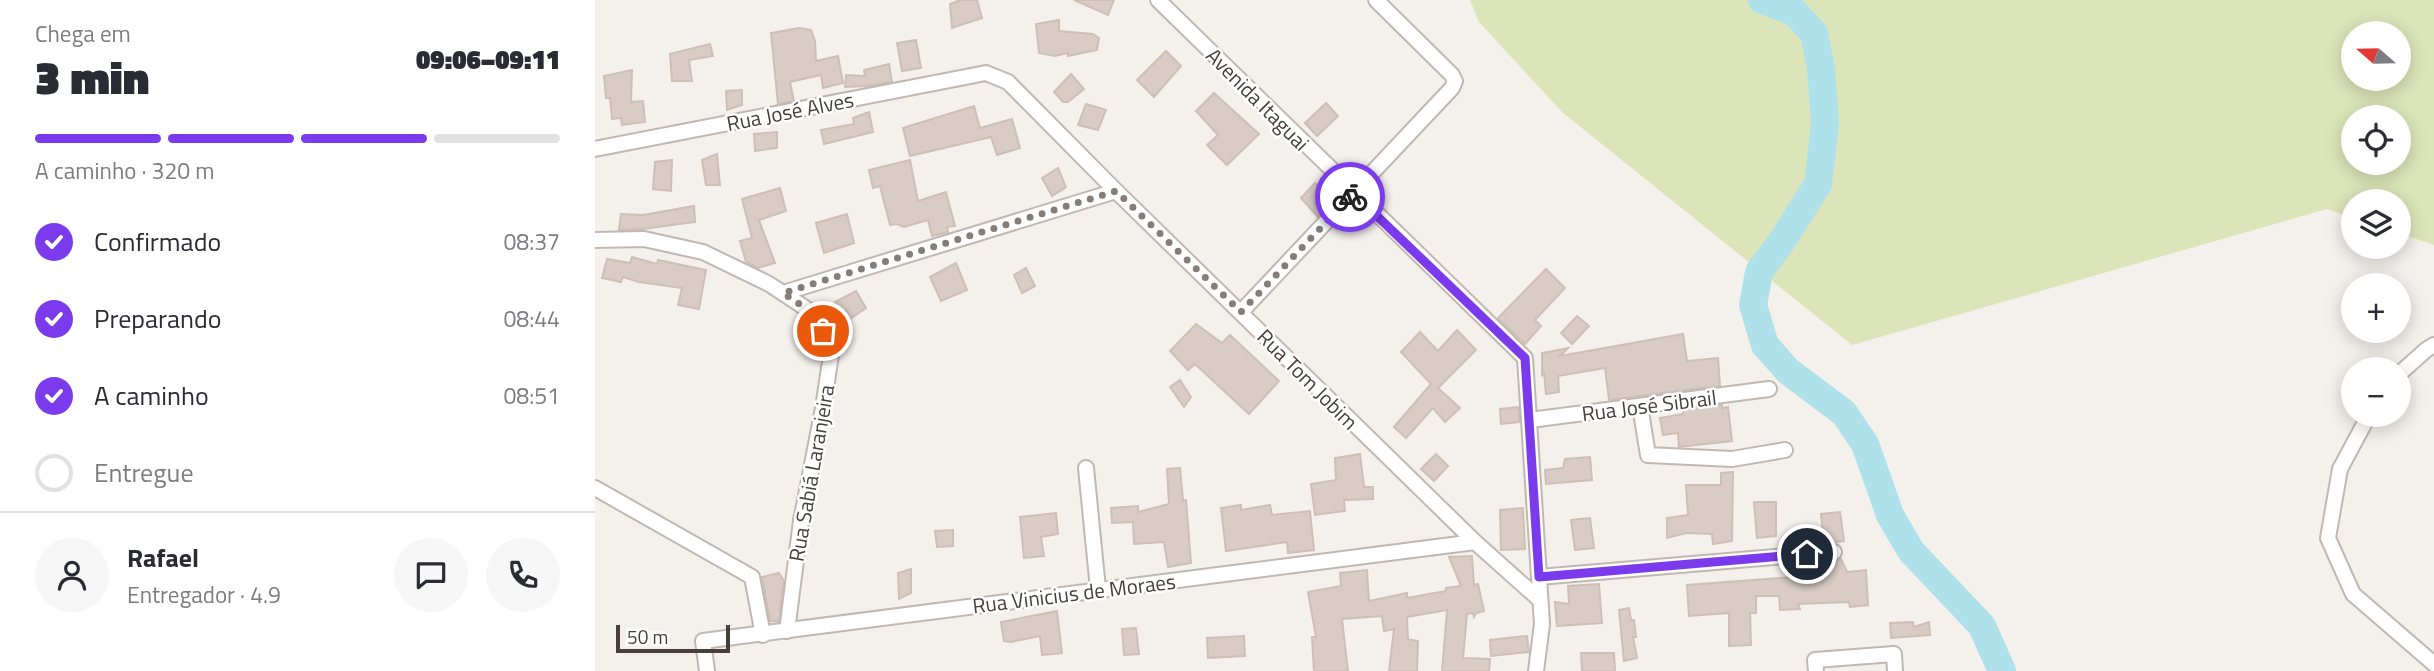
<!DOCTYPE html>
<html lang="pt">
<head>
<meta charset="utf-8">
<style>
  :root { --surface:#fff; --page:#f7f7f7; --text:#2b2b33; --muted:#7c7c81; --line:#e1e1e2; --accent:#7c3aed }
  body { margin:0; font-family:"Titillium Web",sans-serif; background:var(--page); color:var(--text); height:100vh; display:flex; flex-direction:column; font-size:26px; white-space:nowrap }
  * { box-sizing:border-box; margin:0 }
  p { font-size:23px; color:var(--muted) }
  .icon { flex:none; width:38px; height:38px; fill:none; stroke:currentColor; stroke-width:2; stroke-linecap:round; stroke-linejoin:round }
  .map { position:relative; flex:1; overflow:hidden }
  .details { display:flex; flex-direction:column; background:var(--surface); width:595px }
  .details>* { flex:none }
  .needle { width:46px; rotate:290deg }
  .tools { position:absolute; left:1746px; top:21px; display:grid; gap:14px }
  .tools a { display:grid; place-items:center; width:70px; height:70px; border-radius:50%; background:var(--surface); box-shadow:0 4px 18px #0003; font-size:35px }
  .scale { position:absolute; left:21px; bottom:18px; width:114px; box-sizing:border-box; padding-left:7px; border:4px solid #483f3a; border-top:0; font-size:19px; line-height:24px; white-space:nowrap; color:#483f3a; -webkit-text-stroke:5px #fff; paint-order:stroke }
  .pin { position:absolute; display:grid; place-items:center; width:60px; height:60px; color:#fff; margin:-30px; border:4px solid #fff; border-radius:50%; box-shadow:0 2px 7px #0007 }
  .courier { position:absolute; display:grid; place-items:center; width:70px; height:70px; margin:-35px; border:5px solid #7c3aed; border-radius:50%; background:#fff; color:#222; box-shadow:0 2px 9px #0007 }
  .summary em { font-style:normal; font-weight:800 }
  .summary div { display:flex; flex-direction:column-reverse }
  .summary { display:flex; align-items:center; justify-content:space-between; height:119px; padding:0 35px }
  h1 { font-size:46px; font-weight:800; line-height:52px }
  .bar { display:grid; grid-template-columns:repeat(4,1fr); gap:10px 7px; align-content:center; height:84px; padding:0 35px }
  .bar i { height:9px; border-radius:5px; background:var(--line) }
  .bar .selected { background:var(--accent) }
  .bar p { grid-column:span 4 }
  .line { display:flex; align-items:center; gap:18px; padding:0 35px; border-top:2px solid var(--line) }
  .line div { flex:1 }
  .round { display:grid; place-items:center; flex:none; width:74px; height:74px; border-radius:37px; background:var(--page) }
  ol { padding:0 35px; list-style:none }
  li { display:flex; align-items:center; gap:21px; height:77px }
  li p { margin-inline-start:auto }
  li .icon { padding:7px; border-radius:50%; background:var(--accent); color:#fff; stroke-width:4 }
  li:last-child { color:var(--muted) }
  li i { width:38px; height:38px; border:4px solid var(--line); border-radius:50% }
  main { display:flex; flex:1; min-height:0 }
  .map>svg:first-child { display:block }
  .green { fill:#dce4b9; fill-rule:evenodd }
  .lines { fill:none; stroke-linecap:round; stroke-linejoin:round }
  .stream { stroke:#afe1ea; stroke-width:4.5 }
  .river { stroke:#afe1ea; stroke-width:28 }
  .building { fill:#d8ccc5; stroke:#cfbfb6; stroke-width:2 }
  .minor-casing { stroke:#c2b8b2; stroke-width:18 }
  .minor { stroke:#fff; stroke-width:14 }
  .done { stroke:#847d78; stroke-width:7; stroke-dasharray:0 12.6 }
  .route { stroke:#7c3aed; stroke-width:9 }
  .labels { text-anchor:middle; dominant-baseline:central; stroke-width:5; stroke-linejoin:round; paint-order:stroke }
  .street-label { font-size:21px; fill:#483f3a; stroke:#fff }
</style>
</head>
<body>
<main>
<section class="details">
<div class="summary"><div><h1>3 min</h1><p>Chega em</p></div><em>09:06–09:11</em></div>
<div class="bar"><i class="selected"></i><i class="selected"></i><i class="selected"></i><i></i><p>A caminho · 320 m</p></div>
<ol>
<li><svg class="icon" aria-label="check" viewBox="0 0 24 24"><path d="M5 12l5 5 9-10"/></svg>Confirmado<p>08:37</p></li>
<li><svg class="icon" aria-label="check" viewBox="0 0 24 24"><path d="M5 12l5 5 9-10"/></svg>Preparando<p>08:44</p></li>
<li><svg class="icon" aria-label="check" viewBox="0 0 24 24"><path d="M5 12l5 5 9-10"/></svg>A caminho<p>08:51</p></li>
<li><i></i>Entregue</li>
</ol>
<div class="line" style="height:126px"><a class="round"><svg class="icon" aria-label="person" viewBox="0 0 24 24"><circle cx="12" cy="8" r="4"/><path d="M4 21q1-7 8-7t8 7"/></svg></a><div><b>Rafael</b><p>Entregador · 4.9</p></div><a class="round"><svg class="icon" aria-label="chat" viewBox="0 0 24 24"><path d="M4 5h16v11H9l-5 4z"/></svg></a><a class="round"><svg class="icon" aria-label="phone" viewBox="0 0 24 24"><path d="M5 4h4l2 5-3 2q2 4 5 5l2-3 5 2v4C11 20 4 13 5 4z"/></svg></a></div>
</section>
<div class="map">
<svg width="1839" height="671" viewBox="0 0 1839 671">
  <rect width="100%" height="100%" fill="#f4f0ec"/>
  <path class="green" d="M875 0H1839V245L1804 233V201H1759V218L1732 209 1257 345 967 112 884 22ZM1759 33H1804V79H1759ZM1759 117H1804V163H1759Z"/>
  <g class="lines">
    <path class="stream" d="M1178 0 1179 5"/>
    <path class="river" d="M1167 0 1199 12 1219 33 1226 68 1230 124 1223 184 1187 241 1164 272 1158 305 1170 345 1193 371 1249 413 1270 444 1295 515 1316 551 1387 626 1407 671"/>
  </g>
  <g class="building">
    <path d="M366 0H382L387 18 357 28 355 4Z"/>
    <path d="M479 0H519L513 15Z"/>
    <path d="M464 20V31L498 34 504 38 502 50 473 56V53L460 56 444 53 441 24Z"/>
    <path d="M204 28 216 30 220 41 221 61 243 56 248 83 228 88 226 75 195 82 199 101 183 104 176 33Z"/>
    <path d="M321 40 326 68 307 71 302 43Z"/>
    <path d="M115 44 118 56 94 60 97 81H77L75 54Z"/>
    <path d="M571 51 586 66 559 97 542 80Z"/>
    <path d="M294 64 297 82 272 86 250 87 251 75 270 76 269 70Z"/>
    <path d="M37 70 36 102 48 101 50 122 27 125 26 118 17 119 15 98H11L9 76Z"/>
    <path d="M476 74 489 89 473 102H468L459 92Z"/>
    <path d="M147 90V105L132 110 131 91Z"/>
    <path d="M619 93 664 134 632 165 612 145 623 135 601 111Z"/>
    <path d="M731 103 743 116 722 136 710 123Z"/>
    <path d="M491 104 511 110 503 130 483 125Z"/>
    <path d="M379 106 385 128 417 119 425 148 402 155 396 137 315 156 308 128Z"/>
    <path d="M274 112 278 132 229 144 226 130 259 124 258 118Z"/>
    <path d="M182 132V148L160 151 159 134Z"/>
    <path d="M122 154 125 185H111L107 160Z"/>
    <path d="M77 160 76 191 58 189 60 162Z"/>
    <path d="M315 160 323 201 351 192 360 226 352 227 353 232 337 236 333 220 309 227 302 224 295 225 285 186 278 188 274 170Z"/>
    <path d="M463 168 471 187 457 196 447 178Z"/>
    <path d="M720 183 738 201 723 217 706 198Z"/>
    <path d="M185 188 191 211 164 220 180 263 163 268 151 262 145 241 157 238 147 199Z"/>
    <path d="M99 206 100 222 48 229 24 230 26 214 48 215Z"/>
    <path d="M252 214 259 243 229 253 221 223Z"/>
    <path d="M37 257 62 264 63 260 111 270 104 309 83 305 87 288 44 282 28 277 26 282 7 278 12 259 35 263Z"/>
    <path d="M361 263 372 290 346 301 335 277Z"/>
    <path d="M431 268 440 286 427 293 419 275Z"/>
    <path d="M951 269 970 288 940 320 946 326 930 344 903 318Z"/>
    <path d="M261 291 271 308 255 319 251 311 245 314 240 302Z"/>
    <path d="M982 316 994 326 977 344 966 333Z"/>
    <path d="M601 324 627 343 635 335 684 381 654 414 600 364 593 370 575 351Z"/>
    <path d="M862 330 881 350 843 388 865 408 850 422 838 408 811 438 799 427 836 384 806 352 825 332 843 351Z"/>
    <path d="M1088 334 1092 361 1123 358 1125 386 1014 400 1010 368 963 376 964 392 951 394 949 373 947 375V353L973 348 965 356Z"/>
    <path d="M585 380 596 397 589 407 575 387Z"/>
    <path d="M1127 405V408L1133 407 1137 441 1084 447 1083 433 1068 435 1065 418 1088 414V410Z"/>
    <path d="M924 407V422L906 424 905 409Z"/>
    <path d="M765 454 769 487H778V499L749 500 750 511 720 515 716 484 741 480 740 458Z"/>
    <path d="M841 454 853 466 839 481 826 469Z"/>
    <path d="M995 457 997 480 951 484 950 470 968 468 970 459Z"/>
    <path d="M585 468 588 501 591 500 596 563 573 567 569 542 539 544 538 522 517 523 516 508 543 506V512L574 504 572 469Z"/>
    <path d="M1138 472 1137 541 1118 544 1117 534 1091 533 1072 538V518L1093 515 1091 485H1126V473Z"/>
    <path d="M1159 502H1181V536L1162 538Z"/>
    <path d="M646 505V510L675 505 677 515 715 511 719 550 693 553 692 542 631 551 626 508Z"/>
    <path d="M928 508 930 549 906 550 905 510Z"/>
    <path d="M1245 512 1249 541 1229 543 1226 514Z"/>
    <path d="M461 513 463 534 446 537 449 556 429 558 425 517Z"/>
    <path d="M995 518 999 548 980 550 976 520Z"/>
    <path d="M358 530V546L342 547 340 531Z"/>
    <path d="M877 556 879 585 883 584 889 611 881 613 879 617 878 613 872 614 868 658 895 659 894 671H847L852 610 812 617 813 639 823 641 822 671H794L799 629 789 631 787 616 747 619 753 671H719L717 637H721L713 592 746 586 745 573 772 570 774 601 812 593V598L851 591V588L866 586 854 557Z"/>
    <path d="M1246 559 1252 572 1271 570 1273 605 1255 607 1254 602 1203 604 1205 609 1185 610 1184 596H1161V613H1155L1156 645 1134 646V613L1094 616 1092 585 1226 575V567Z"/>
    <path d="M316 569V593L304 599 303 573Z"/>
    <path d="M184 573 189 581 184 621H175L167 577Z"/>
    <path d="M1004 584 1007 623 962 626 960 602 974 604 973 586Z"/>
    <path d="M1034 608 1036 620H1039L1041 637H1038L1042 658 1029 661 1024 610Z"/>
    <path d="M462 611 467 653 447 655 445 636 416 642 409 641 406 622Z"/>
    <path d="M1318 622 1319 627 1334 622 1335 635 1296 638 1295 623Z"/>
    <path d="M541 628 544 654 529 655 527 629Z"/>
    <path d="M649 636 650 656 613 658 612 638Z"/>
    <path d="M932 636 934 652 896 656 895 640Z"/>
    <path d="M986 653H1019L1020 671H987Z"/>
  </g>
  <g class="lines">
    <defs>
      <g id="minor">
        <path d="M563 0 930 358 947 624 941 671"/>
        <path d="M0 149 391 73 413 82 521 191 880 542 945 600"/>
        <path d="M0 240 49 239 108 252 174 284 218 313 237 348 228 408 206 521 192 631"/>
        <path d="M188 293 521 191"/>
        <path d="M646 312 857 88 860 81 857 75 781 0"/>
        <path d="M1804 374 1831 350 1839 345"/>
        <path d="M1045 406 1053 455 1137 459 1190 450"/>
        <path d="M1774 415 1745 469 1733 538 1758 594 1839 664"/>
        <path d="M935 420 1174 389"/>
        <path d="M491 468 503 589"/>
        <path d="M0 488 157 577 168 635"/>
        <path d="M944 577 1239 552"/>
        <path d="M112 671 108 641 880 542"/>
        <path d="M1221 671 1220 660 1299 654 1300 671"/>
      </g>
    </defs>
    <use href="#minor" class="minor-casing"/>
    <use href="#minor" class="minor"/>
  </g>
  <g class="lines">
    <path class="done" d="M228 331 218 313 188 293 521 191 646 312 755 197"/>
    <path class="route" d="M755 197 758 193 930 358 944 577 1212 554"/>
  </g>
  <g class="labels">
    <g class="street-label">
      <text transform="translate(663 99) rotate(45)">Avenida Itaguai</text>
      <text transform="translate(195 111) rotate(-11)">Rua José Alves</text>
      <text transform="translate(713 379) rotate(45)">Rua Tom Jobim</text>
      <text transform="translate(1054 405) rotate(-7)">Rua José Sibrail</text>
      <text transform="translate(216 473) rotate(-80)">Rua Sabiá Laranjeira</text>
      <text transform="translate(479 593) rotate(-7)">Rua Vinicius de Moraes</text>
    </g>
  </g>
</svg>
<div class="tools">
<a><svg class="needle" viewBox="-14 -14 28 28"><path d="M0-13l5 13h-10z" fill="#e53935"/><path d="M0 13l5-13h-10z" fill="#7c7c81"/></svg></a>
<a><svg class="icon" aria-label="locate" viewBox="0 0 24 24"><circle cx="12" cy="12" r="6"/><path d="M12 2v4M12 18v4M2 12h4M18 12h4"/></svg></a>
<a><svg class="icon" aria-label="layers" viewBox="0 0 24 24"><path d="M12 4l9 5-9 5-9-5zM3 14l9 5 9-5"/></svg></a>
<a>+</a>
<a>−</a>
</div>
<div class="scale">50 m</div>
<div class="pin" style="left:228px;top:331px;background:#ea580c"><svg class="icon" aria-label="bag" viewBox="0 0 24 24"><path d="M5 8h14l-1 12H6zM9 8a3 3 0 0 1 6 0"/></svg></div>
<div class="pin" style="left:1212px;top:554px;background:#1f2937"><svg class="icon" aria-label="home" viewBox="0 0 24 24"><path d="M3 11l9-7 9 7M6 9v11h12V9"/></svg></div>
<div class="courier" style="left:755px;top:197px"><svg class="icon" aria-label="bike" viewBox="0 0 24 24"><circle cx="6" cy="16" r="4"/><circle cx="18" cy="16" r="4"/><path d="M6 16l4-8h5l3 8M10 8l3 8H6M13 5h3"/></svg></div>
</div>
</main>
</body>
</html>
